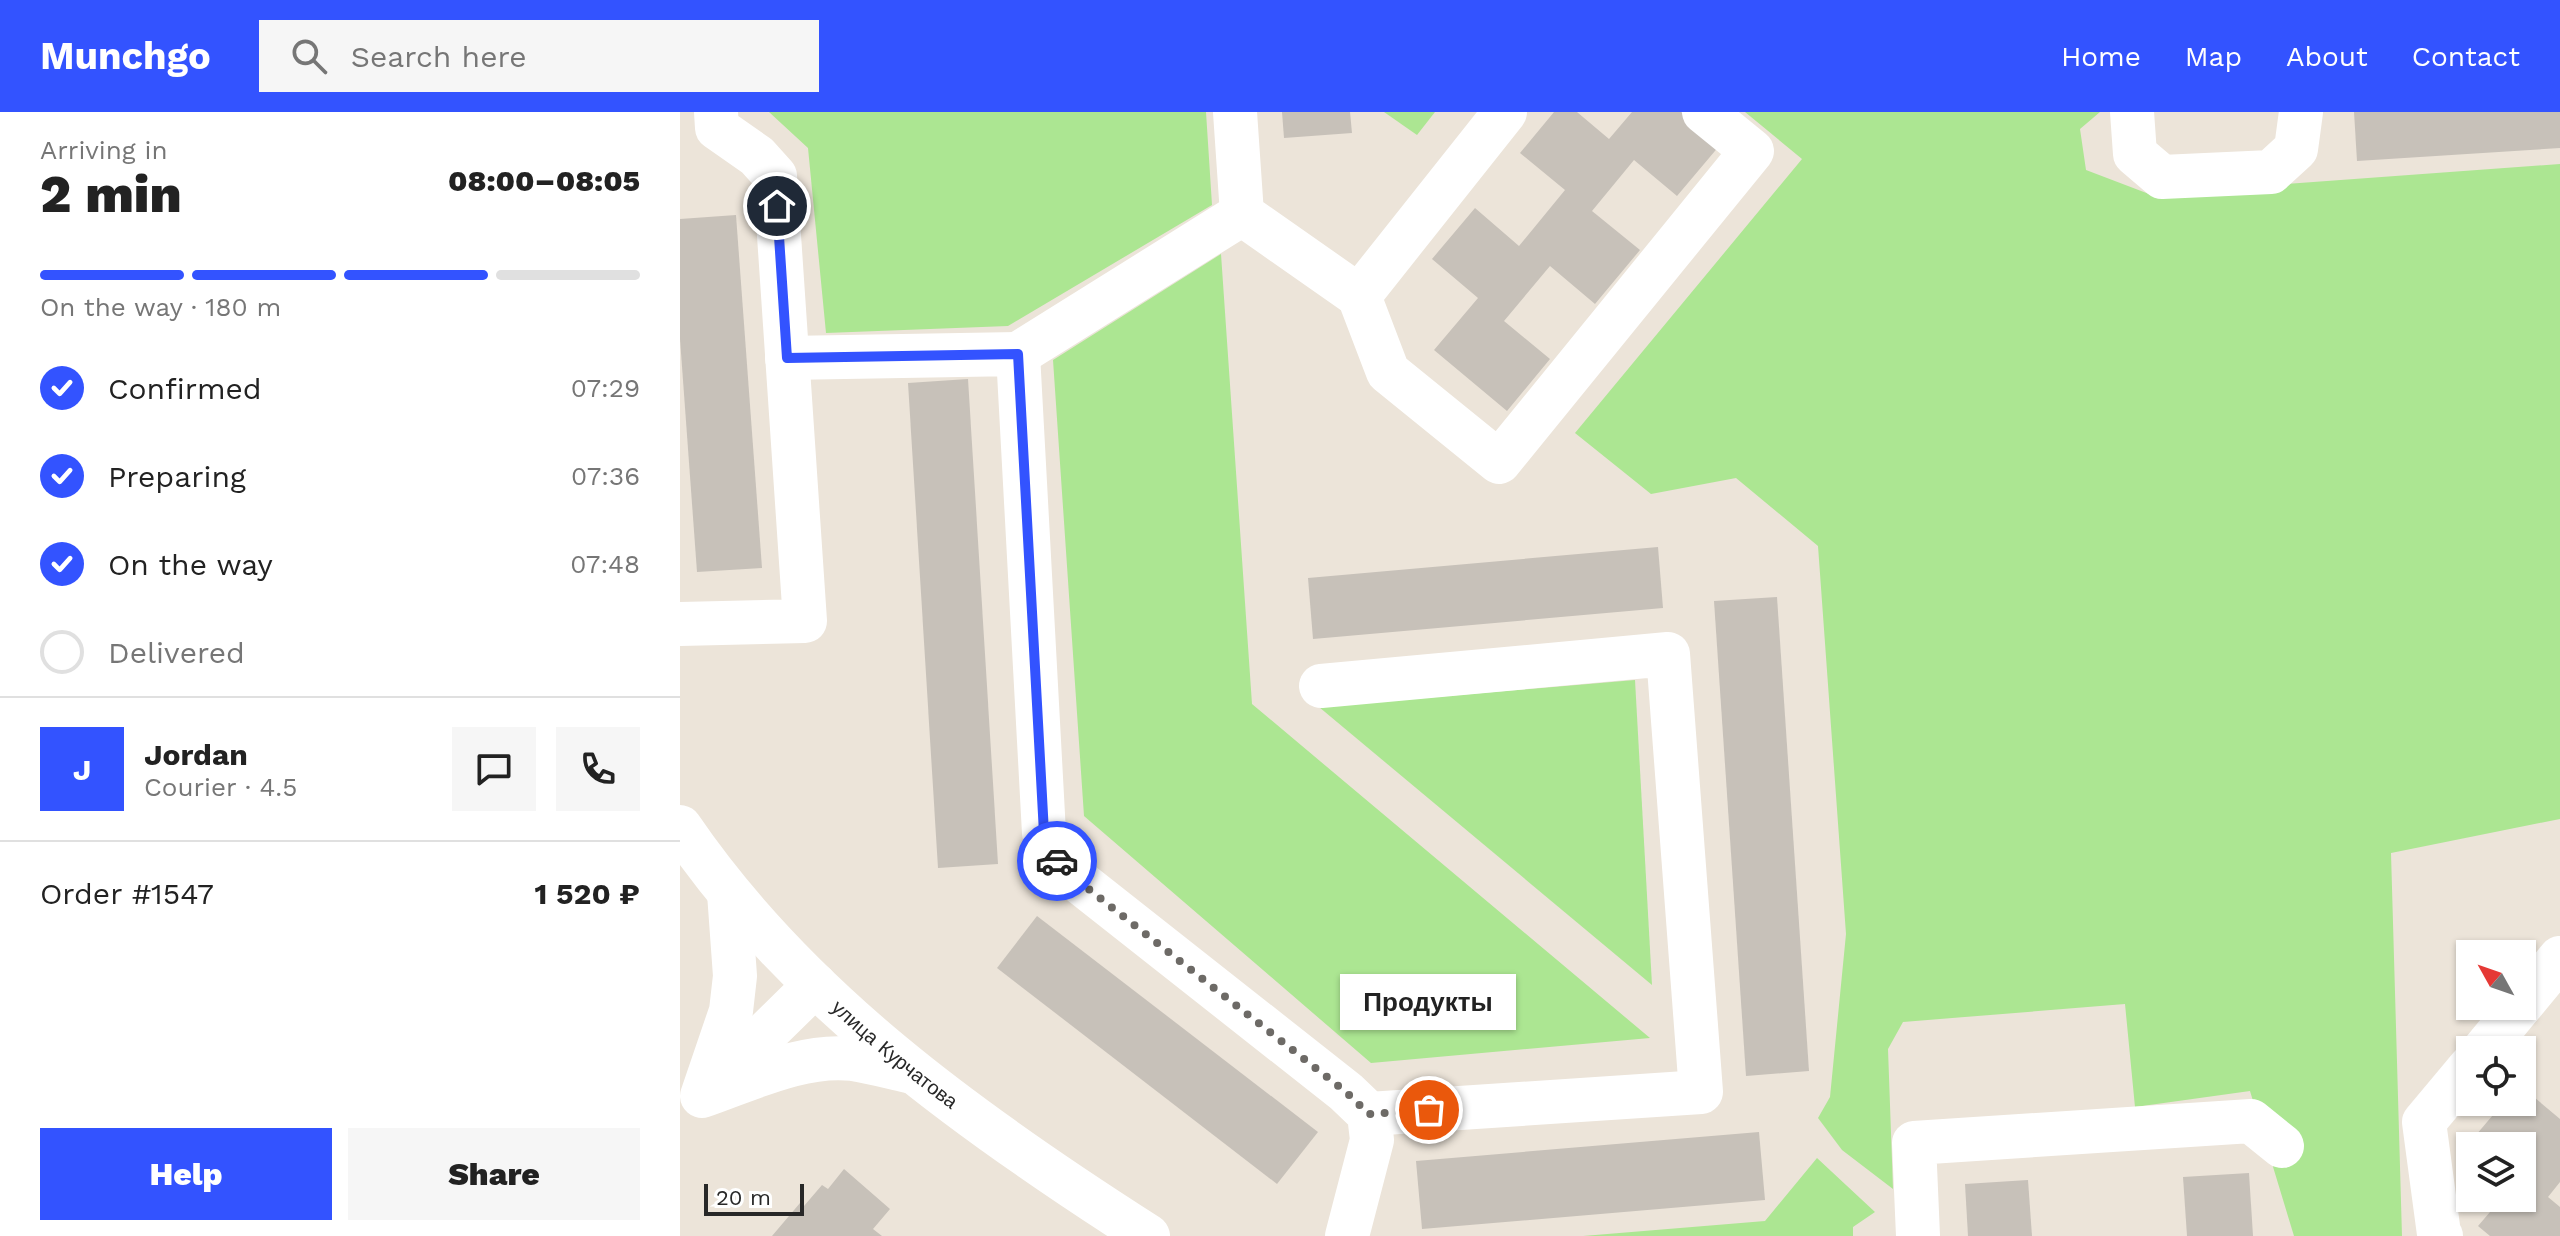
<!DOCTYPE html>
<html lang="en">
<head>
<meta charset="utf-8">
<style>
  :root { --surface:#fff; --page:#f6f6f6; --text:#222; --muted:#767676; --line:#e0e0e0; --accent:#3353ff }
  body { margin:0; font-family:"Work Sans",sans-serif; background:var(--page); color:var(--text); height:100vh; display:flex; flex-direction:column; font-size:30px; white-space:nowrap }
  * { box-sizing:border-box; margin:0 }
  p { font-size:26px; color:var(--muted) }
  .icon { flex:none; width:44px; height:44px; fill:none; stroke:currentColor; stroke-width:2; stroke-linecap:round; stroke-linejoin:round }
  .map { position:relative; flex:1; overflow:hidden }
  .details { display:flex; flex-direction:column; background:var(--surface); width:680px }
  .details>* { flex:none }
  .needle { width:52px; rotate:310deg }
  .buttons { position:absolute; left:1776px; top:828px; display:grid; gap:16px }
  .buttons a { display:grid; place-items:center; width:80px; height:80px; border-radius:0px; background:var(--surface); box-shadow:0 2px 6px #0004; font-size:40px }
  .scale { position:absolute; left:24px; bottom:20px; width:100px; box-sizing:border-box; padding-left:8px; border:4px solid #282828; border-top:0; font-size:22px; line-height:28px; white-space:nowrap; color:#282828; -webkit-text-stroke:6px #fff; paint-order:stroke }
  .pin { position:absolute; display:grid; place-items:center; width:68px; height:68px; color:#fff; margin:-34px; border:4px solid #fff; border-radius:50%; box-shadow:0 2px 8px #0007 }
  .courier { position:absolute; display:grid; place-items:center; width:80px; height:80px; margin:-40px; border:6px solid #3353ff; border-radius:50%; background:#fff; color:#222; box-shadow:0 2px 10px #0007 }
  .bubble { position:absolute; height:56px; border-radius:0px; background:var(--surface); box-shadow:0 2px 6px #0004; font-size:26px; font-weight:800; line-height:56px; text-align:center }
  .summary em { font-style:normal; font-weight:800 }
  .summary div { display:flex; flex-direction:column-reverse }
  .summary { display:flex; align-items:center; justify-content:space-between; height:136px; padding:0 40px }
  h1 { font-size:52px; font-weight:800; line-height:60px }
  .bar { display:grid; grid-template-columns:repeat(4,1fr); gap:12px 8px; align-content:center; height:96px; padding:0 40px }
  .bar i { height:10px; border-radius:6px; background:var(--line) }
  .bar .current { background:var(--accent) }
  .bar p { grid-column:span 4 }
  .line { display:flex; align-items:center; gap:20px; padding:0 40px; border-top:2px solid var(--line) }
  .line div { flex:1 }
  .round { display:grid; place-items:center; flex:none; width:84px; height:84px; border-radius:0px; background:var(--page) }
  ol { padding:0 40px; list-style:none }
  li { display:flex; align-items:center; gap:24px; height:88px }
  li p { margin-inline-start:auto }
  li .icon { padding:8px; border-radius:50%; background:var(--accent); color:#fff; stroke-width:4 }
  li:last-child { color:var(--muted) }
  li i { width:44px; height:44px; border:4px solid var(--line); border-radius:50% }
  .primary-button { display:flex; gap:16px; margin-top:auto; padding:16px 40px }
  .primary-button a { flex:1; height:92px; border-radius:0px; background:var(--accent); color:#fff; font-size:32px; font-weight:800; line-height:92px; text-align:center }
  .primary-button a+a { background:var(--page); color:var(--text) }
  header { display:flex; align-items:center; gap:48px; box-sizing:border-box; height:112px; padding:0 40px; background:var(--accent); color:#fff }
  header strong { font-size:38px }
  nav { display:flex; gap:44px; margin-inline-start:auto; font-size:28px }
  .search { width:560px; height:72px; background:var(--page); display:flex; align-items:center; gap:20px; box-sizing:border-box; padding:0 28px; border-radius:0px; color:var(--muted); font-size:30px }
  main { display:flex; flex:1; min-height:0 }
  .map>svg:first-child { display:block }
  .green { fill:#ace692 }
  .building { fill:#c7c1b9 }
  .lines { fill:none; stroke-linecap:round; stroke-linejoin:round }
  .minor { stroke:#fff; stroke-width:44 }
  .done { stroke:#6d6a66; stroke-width:8; stroke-dasharray:0 14.4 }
  .route { stroke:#3353ff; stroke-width:10 }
  .labels { text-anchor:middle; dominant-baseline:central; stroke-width:6; stroke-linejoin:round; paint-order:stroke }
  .street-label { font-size:20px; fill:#282828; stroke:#fff }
</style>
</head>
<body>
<header>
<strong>Munchgo</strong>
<div class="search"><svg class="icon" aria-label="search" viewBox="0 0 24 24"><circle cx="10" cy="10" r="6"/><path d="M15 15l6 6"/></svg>Search here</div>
<nav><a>Home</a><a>Map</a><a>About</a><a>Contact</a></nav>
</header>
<main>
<section class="details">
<div class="summary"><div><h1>2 min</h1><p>Arriving in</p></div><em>08:00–08:05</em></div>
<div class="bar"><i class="current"></i><i class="current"></i><i class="current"></i><i></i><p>On the way · 180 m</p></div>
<ol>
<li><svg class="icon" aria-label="check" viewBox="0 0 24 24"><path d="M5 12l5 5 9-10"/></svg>Confirmed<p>07:29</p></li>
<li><svg class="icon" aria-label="check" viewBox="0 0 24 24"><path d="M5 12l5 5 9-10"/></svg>Preparing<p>07:36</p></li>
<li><svg class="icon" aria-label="check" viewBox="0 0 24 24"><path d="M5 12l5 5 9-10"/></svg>On the way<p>07:48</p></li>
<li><i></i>Delivered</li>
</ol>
<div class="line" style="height:144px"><b class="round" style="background:var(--accent);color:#fff">J</b><div><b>Jordan</b><p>Courier · 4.5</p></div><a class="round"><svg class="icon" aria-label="chat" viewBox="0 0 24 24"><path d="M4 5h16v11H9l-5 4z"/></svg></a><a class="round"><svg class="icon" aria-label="phone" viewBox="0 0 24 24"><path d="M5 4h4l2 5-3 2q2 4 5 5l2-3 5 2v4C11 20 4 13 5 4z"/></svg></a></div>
<div class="line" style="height:104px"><div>Order #1547</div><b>1 520 ₽</b></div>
<div class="primary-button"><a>Help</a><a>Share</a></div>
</section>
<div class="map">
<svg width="1880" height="1124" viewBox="0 0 1880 1124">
  <rect width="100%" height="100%" fill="#ece4d9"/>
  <g class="green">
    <path d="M89 0H526L532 93 328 214 146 221 128 36Z"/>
    <path d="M704 0H755L737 23Z"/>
    <path d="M1065 0H1420L1400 17 1406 58 1469 82 1880 52V707L1711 741 1722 1124H1614L1570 979 1455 995 1445 892 1223 910 1208 937 1213 1077 1162 1038 1138 1006 1150 985 1166 822 1138 434 1056 366 971 382 895 321 1122 47Z"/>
    <path d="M541 142 572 592 970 926 691 951 404 704 373 248Z"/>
    <path d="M955 568 972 873 639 595Z"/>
    <path d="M1137 1046 1195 1100 1173 1115V1124H903L1085 1109Z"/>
  </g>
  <g class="building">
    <path d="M602 0H670L672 21 604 26Z"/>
    <path d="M874 0H897L929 27 952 0H1001L1040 33 997 84 954 48 912 99 960 138 915 192 870 154 824 209 870 247 827 299 754 238 798 186 752 147 795 96 839 134 885 78 840 41Z"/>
    <path d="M1674 0H1880V36L1677 49Z"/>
    <path d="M56 103 82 456 17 460 0 227V107Z"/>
    <path d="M288 267 318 752 258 756 228 271Z"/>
    <path d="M978 435 983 496 633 527 628 466Z"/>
    <path d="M1097 485 1129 959 1066 964 1034 489Z"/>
    <path d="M357 804 638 1020 597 1072 317 856Z"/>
    <path d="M1842 975 1880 1007V1070L1868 1085 1880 1095V1124H1810L1798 1114 1822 1086H1842V1034H1809L1796 1023 1824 990H1842Z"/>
    <path d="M1079 1020 1085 1088 742 1117 736 1049Z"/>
    <path d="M164 1057 210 1097 193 1117 202 1124H92L120 1091 124 1094 142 1073 148 1077Z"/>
    <path d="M1569 1061 1573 1124H1507L1503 1065Z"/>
    <path d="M1348 1068 1352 1124H1288L1285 1072Z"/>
  </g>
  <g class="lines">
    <g class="minor">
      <path d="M555 0 562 102 679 184 708 260 819 350 1072 39 1024 0"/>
      <path d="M1452 0 1455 42 1482 65 1591 60 1616 37 1621 0"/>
      <path d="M679 184 825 0"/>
      <path d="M338 242 562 102"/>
      <path d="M107 246 338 242 364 721 376 748 392 764 666 980 689 1002 692 1028 667 1124"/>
      <path d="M0 512 125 509 95 64 77 44 37 16 36 0"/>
      <path d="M641 574 988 542 1021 980 689 1002"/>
      <path id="s1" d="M0 715C118 888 294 1013 468 1124"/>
      <path d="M49 781 55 864 51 899 22 984C69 968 122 941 173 947 192 950 210 955 228 959"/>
      <path d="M1842 892 1880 846"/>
      <path d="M1804 938 1840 894"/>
      <path d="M31 975 135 873"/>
      <path d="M1238 1124 1234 1031 1571 1009 1602 1034"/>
      <path d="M1761 1124 1759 1122 1744 1010 1790 955"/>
    </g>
  </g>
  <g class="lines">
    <path class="done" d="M377 749 392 764 666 980 689 1002 749 998"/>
    <path class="route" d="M97 94 107 246 338 242 364 721 377 749"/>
  </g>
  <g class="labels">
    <g class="street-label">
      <text stroke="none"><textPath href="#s1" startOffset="314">улица Курчатова</textPath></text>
    </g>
  </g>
</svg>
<div class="buttons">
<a><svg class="needle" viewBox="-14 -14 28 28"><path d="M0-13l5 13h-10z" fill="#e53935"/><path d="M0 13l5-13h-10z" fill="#767676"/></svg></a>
<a><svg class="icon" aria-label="locate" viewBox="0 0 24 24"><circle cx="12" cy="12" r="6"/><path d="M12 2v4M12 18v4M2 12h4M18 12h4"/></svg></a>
<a><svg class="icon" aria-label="layers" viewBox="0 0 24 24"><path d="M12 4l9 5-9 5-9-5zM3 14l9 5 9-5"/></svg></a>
</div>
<div class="scale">20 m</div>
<div class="pin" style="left:749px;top:998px;background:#ea580c"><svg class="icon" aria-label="bag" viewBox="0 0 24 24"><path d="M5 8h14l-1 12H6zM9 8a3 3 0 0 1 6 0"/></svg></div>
<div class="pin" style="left:97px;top:94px;background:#1f2937"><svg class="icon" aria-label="home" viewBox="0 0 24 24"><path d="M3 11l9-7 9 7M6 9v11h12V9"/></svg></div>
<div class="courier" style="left:377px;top:749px"><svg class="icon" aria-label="car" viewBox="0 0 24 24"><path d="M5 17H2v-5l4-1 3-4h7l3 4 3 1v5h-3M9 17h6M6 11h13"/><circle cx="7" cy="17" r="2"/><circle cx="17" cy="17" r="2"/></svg></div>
<div class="bubble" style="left:660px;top:862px;width:176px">Продукты</div>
</div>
</main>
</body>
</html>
